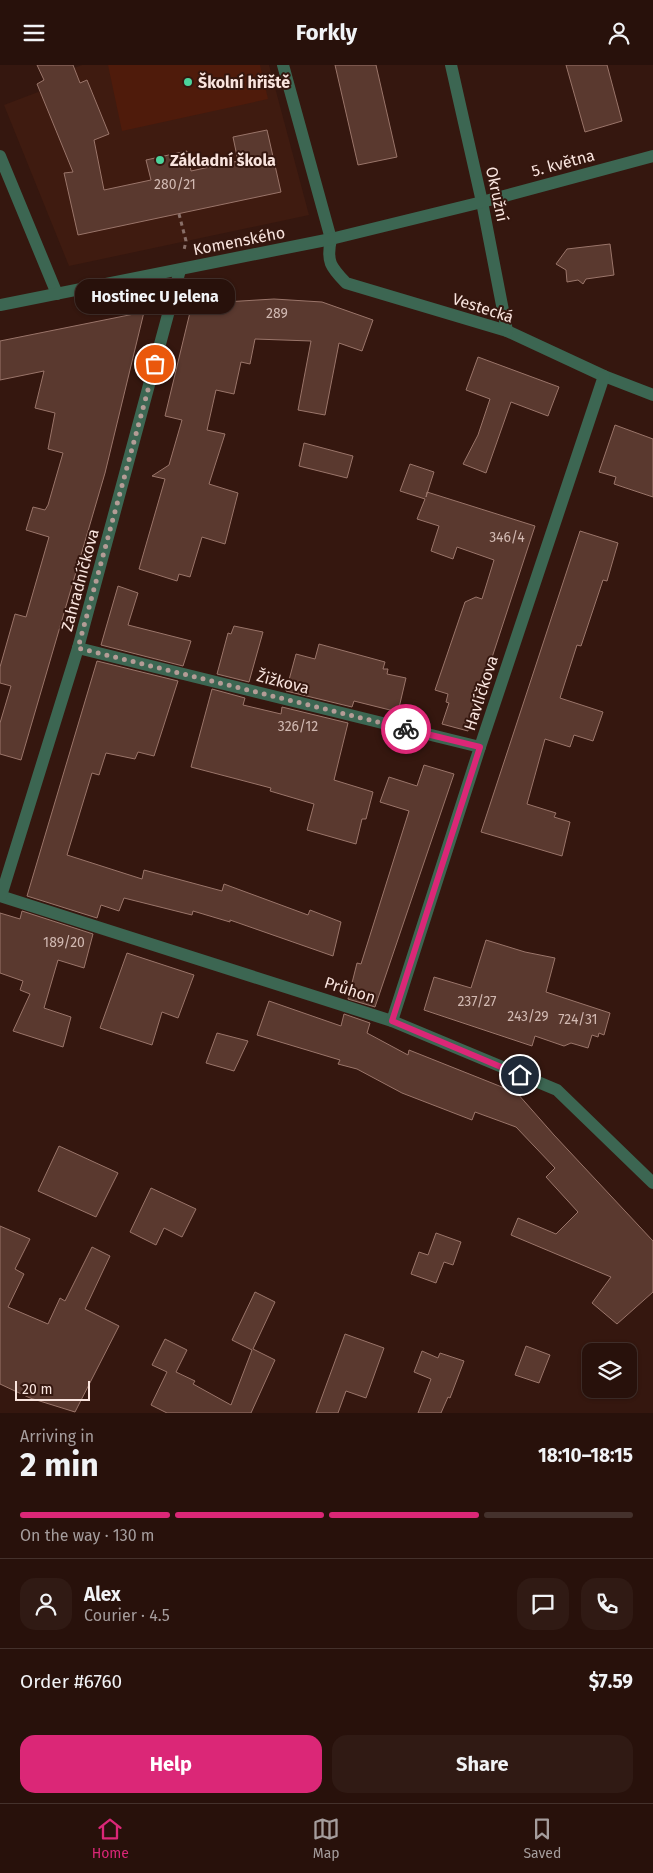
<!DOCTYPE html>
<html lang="en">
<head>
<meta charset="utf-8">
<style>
  :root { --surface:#28110b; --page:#301a14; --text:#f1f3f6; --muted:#a59d9d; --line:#44312c; --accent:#db2777 }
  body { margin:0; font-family:"Fira Sans",sans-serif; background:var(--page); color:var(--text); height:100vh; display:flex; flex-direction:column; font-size:19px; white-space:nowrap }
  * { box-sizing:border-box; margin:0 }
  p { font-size:16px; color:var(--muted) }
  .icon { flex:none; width:28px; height:28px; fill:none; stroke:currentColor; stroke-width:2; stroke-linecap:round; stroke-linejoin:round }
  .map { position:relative; height:1348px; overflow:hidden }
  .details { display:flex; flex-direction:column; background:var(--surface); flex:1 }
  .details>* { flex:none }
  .buttons { position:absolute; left:582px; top:1278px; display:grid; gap:10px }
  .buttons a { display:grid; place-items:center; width:55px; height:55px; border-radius:10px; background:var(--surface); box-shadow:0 1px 4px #0004,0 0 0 1px var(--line); font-size:25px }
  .scale { position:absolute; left:15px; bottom:12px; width:75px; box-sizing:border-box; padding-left:5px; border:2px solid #f9e4de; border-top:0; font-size:14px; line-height:18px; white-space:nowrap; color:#f9e4de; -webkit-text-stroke:4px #35170f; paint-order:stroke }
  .pin { position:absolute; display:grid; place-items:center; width:42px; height:42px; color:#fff; margin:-21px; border:2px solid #fff; border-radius:50%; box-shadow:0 1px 5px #0007 }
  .courier { position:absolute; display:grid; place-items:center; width:50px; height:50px; margin:-25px; border:4px solid #db2777; border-radius:50%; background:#fff; color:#222; box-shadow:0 1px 6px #0007 }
  .bubble { position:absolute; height:35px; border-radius:15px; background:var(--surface); box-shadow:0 1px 4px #0004,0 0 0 1px var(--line); font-size:16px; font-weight:700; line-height:35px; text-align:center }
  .head em { font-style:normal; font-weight:700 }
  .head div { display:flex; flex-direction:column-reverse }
  .head { display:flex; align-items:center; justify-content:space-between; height:85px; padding:0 20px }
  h1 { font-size:32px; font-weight:700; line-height:38px }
  .bar { display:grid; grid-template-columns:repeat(4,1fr); gap:8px 5px; align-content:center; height:60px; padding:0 20px }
  .bar i { height:6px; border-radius:4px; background:var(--line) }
  .bar .active { background:var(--accent) }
  .bar p { grid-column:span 4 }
  .line { display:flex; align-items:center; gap:12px; padding:0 20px; border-top:1px solid var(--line) }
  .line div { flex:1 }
  .round { display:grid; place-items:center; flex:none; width:52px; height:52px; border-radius:15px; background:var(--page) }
  .cta { display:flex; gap:10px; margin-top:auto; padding:10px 20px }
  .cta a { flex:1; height:58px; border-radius:15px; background:var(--accent); color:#fff; font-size:20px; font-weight:700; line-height:58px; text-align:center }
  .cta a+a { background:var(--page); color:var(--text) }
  header { display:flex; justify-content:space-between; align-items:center; height:65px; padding:0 20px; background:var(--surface); font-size:22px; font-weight:700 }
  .dock { display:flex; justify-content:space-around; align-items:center; height:70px; border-top:1px solid var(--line); background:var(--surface); font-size:14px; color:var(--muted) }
  .dock a { display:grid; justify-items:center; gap:2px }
  .dock .active { color:var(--accent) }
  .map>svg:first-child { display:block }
  .built { fill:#3f1b10 }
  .green { fill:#4f1b0b }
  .building { fill:#5a392f; stroke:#9a756a }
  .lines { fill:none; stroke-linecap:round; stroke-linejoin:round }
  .path { stroke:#896f68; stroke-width:3; stroke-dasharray:4 4; stroke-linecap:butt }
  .minor { stroke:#3c6652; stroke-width:12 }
  .done { stroke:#b49c96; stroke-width:5; stroke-dasharray:0 9 }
  .route { stroke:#db2777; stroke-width:6 }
  .poi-dot { fill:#4bd49b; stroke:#35170f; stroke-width:2 }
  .labels { text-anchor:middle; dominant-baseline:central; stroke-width:4; stroke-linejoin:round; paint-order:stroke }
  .number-label { font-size:14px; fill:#d1b9b2 }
  .poi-label { font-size:16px; font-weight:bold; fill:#f9e4de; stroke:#35170f; text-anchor:start }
  .street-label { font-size:16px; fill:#f9e4de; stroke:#35170f }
</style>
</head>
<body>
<header><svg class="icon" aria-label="menu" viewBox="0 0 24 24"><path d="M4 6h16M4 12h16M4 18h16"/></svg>Forkly<svg class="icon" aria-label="person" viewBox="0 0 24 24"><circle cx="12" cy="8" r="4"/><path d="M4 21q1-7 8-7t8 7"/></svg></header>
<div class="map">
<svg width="653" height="1348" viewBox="0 0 653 1348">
  <rect width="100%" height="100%" fill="#35170f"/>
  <path class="built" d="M82 0H269L309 150 69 201 4 40 46 24 44 15Z"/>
  <path class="green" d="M108 0H260L268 34 122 66Z"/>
  <g class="building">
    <path d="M37 0H73L80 18 87 15 109 69 94 75 104 125 151 115 146 95 187 86 191 106 238 96 233 72 267 65 281 127 78 170 64 108 73 107 37 19 44 15Z"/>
    <path d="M335 0H376L397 92 358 100Z"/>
    <path d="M566 0H607L622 56 585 67Z"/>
    <path d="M610 179 614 210 586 214 583 219 578 215 567 217 566 205 556 199 567 184Z"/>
    <path d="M274 234 322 237 373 255 362 286 339 278 325 350 298 345 311 276 255 274 250 299 241 297 234 329 216 325 207 365 225 369 209 419 238 428 225 479 202 472 190 512 179 509 177 516 139 504 165 414 152 411 169 400 182 355 165 351 192 239Z"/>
    <path d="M144 247 105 408 21 695 0 689V658L11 621 0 618V602L15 549 26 552 49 472 26 465 33 442 45 445 48 440 63 388 48 384 55 348 35 343 44 306 0 315V276Z"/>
    <path d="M478 292 559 322 548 351 511 337 486 408 463 399 478 370 490 334 466 325Z"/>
    <path d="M615 360 653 374V432L614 419 616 412 599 407Z"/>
    <path d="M304 378 353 391 347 413 299 401Z"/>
    <path d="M410 399 434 407 426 432 427 427 535 461 468 666 442 659 449 638 446 637 448 629 435 625 465 537 476 532 482 534 494 495 457 482 453 494 431 486 439 461 417 454 425 434 400 426Z"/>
    <path d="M580 466 618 478 607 516 603 515 581 581 577 580 560 633 603 647 593 676 574 670 570 682 545 674 527 739 556 748 554 752 570 757 562 791 481 767Z"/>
    <path d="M118 521 138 528 128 560 191 576 183 601 101 580Z"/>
    <path d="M234 561 263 567 249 617 217 609 228 568 231 569Z"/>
    <path d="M319 579 385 597 383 604H388L387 609 406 613 398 647 354 636 352 642 286 626 296 589 315 594Z"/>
    <path d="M97 596 178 616 154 691 138 687 135 694 106 688 99 710 92 708 67 790 142 814 144 805 222 826 224 819 308 850 310 845 341 857 333 891 230 855V857L193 846 192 850 124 833 119 846 101 840 97 853 27 831Z"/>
    <path d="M212 624 245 633 243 640 281 649 282 642 348 658 334 715 373 727 366 754H362L356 779 307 765 314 739 270 726 271 723 191 702Z"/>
    <path d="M424 700 454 709 375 942 348 934 357 898 361 899 409 746 380 737 389 712 417 721Z"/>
    <path d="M22 846 93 869 84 903 58 895 44 943 71 952 63 982 13 966 30 929 20 925 23 916 0 908V848L20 854Z"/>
    <path d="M486 875 525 887 555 893 546 927 610 948 604 970 599 968 598 972 592 970 588 983 571 978 564 981 535 971 532 981 424 945 434 912 471 923Z"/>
    <path d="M127 888 194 910 178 953 162 947 152 980 100 963Z"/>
    <path d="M269 936 341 961 344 949 370 958 367 968 408 990 409 985 517 1028 554 1070 653 1176V1227L617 1259 592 1238 611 1212 511 1170 518 1153 556 1169 578 1147 546 1112 555 1103 516 1062 475 1047 472 1055 402 1028 357 1004 338 999 340 995 257 970Z"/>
    <path d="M217 968 248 976 234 1006 206 998Z"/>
    <path d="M59 1081 118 1108 96 1152 38 1126Z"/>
    <path d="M151 1123 196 1144 182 1172 164 1163 156 1180 130 1167Z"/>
    <path d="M0 1161 30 1174 15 1204 24 1209 8 1242 48 1259 60 1233 65 1236 92 1182 110 1191 85 1244 119 1261 75 1347 30 1333 0 1319Z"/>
    <path d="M436 1168 461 1177 453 1200 444 1197 436 1218 411 1209 419 1187 428 1190Z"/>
    <path d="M255 1227 275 1237 253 1284 275 1295 251 1348H167L151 1340 167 1307 152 1300 165 1274 187 1285 176 1307 195 1316 193 1319 231 1340 252 1285 232 1275Z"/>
    <path d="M345 1269 384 1283 366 1333 346 1326 338 1348H316Z"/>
    <path d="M526 1281 550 1290 539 1318 515 1310Z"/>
    <path d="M422 1286 438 1293 440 1288 464 1296 450 1333 448 1332 441 1348H418L431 1314 414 1307Z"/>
  </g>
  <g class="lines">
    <path class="path" d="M179 149 186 176 184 185"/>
    <g class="minor">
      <path d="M283 0 331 174C326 197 331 202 346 218L507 266 604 311 653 330"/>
      <path d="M451 0 482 137 507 266"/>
      <path d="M0 91 57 229"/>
      <path d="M0 240 331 174 482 137 653 91"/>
      <path d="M78 583 480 682"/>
      <path d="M0 831 392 956 557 1025 653 1118"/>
      <path d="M1 831 78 583 180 205"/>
      <path d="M392 956 480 682 604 311"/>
    </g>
  </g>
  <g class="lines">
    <path class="done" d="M155 299 78 583 406 664"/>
    <path class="route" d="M406 664 480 682 392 956 520 1010"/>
  </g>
  <g class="poi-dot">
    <circle cx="188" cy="17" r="5"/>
    <circle cx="160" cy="95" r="5"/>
  </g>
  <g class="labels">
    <g class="number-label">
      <text x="175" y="119">280/21</text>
      <text x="277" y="248">289</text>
      <text x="507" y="472">346/4</text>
      <text x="298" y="661">326/12</text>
      <text x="64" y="877">189/20</text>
      <text x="477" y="936">237/27</text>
      <text x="528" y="951">243/29</text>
      <text x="578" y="954">724/31</text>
    </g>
    <g class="poi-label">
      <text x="198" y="17">Školní hřiště</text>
      <text x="170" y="95">Základní škola</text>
    </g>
    <g class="street-label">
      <text transform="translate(563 98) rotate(-15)">5. května</text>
      <text transform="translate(497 129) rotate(78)">Okružní</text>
      <text transform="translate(239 176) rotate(-11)">Komenského</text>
      <text transform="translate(483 243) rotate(18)">Vestecká</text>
      <text transform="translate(80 515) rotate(-75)">Zahradníčkova</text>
      <text transform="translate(283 617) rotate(14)">Žižkova</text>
      <text transform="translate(481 628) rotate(-72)">Havlíčkova</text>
      <text transform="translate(350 925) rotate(18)">Průhon</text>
    </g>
  </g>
</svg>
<div class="buttons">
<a><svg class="icon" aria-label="layers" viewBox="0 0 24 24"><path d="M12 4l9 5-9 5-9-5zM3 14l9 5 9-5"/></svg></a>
</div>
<div class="scale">20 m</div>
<div class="pin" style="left:155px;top:299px;background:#ea580c"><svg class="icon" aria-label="bag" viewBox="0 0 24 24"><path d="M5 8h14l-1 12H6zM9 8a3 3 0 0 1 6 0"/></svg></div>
<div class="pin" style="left:520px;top:1010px;background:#1f2937"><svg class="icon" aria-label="home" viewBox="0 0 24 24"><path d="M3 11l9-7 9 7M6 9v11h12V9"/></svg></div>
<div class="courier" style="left:406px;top:664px"><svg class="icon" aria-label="bike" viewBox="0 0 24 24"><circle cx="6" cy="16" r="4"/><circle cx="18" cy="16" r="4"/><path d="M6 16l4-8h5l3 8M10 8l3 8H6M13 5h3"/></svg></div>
<div class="bubble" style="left:75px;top:214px;width:160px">Hostinec U Jelena</div>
</div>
<section class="details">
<div class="head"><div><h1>2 min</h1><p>Arriving in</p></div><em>18:10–18:15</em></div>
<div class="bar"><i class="active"></i><i class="active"></i><i class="active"></i><i></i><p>On the way · 130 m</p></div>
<div class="line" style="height:90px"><a class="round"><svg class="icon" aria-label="person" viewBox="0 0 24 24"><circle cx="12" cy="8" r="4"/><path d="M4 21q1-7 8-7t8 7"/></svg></a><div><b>Alex</b><p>Courier · 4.5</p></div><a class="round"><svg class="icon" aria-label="chat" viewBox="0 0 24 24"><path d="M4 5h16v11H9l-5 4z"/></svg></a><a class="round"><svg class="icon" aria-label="phone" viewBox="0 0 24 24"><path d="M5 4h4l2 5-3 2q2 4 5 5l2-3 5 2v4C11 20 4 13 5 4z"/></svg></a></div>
<div class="line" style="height:65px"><div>Order #6760</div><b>$7.59</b></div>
<div class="cta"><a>Help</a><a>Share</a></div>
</section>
<nav class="dock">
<a class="active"><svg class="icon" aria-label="home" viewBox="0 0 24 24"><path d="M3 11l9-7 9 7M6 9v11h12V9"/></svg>Home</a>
<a><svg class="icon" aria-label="map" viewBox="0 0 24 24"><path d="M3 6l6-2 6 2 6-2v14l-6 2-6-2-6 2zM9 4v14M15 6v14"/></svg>Map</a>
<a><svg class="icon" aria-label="saved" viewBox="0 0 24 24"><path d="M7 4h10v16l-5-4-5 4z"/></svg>Saved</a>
</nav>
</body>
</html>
